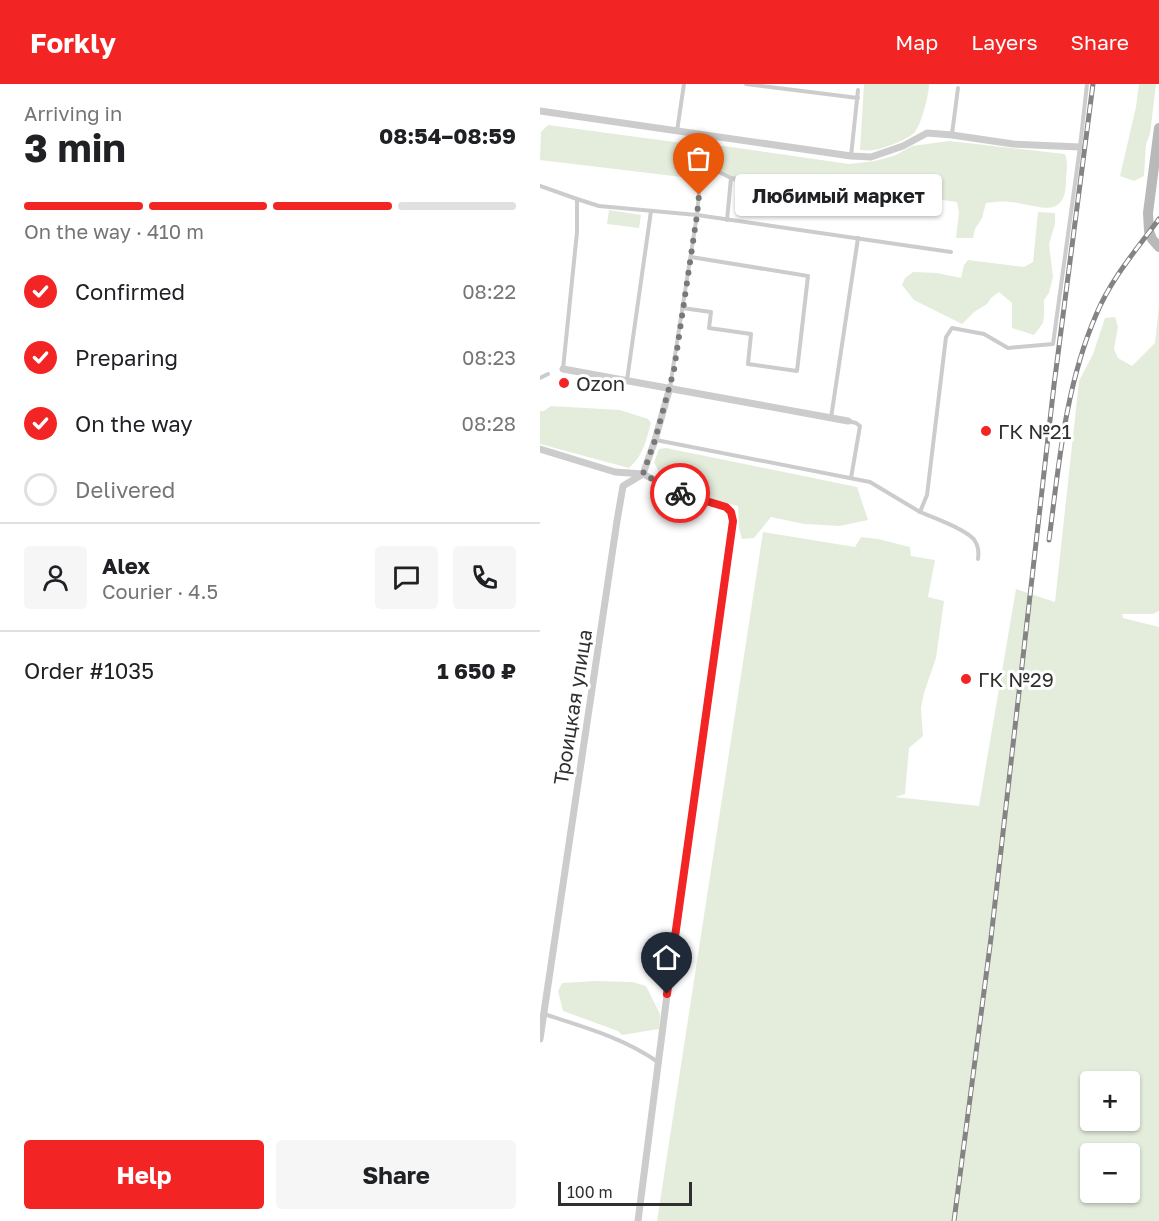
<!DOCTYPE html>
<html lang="en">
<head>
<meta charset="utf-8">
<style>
  :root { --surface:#fff; --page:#f6f6f6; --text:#202124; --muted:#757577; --line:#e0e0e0; --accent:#f32524 }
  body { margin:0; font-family:"Golos Text",sans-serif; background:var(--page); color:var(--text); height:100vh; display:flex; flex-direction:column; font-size:22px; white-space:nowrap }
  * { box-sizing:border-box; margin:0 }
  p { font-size:20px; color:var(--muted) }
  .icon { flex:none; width:33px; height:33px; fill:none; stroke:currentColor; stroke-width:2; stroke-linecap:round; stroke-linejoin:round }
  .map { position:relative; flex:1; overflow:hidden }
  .side { display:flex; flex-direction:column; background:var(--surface); width:540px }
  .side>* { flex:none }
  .fabs { position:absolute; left:540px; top:987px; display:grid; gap:12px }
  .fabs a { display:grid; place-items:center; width:60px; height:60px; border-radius:6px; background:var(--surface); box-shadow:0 2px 4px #0004; font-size:30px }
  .scale { position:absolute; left:18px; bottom:15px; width:134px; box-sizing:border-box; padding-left:6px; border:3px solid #2f2f2f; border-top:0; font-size:16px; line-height:21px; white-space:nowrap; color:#2f2f2f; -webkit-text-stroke:4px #fff; paint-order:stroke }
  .pin { position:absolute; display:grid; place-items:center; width:51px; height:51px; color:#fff; margin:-62px -26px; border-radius:50% 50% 50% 0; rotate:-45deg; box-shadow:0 0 6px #0007 }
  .pin .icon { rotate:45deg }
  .courier { position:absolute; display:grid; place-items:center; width:60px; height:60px; margin:-30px; border:4px solid #f32524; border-radius:50%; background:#fff; color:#222; box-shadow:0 2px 8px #0007 }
  .bubble { position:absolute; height:42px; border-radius:6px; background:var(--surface); box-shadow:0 2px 4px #0004; font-size:20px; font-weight:700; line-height:42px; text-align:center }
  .summary em { font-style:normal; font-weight:700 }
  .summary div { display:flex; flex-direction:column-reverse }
  .summary { display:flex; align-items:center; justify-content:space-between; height:102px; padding:0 24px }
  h1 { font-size:39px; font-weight:700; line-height:45px }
  .bar { display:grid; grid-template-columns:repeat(4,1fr); gap:9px 6px; align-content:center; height:72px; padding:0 24px }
  .bar i { height:8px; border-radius:4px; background:var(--line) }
  .bar .on { background:var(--accent) }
  .bar p { grid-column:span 4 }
  .line { display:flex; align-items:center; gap:15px; padding:0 24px; border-top:2px solid var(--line) }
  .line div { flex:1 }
  .round { display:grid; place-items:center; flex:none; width:63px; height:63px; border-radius:6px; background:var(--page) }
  ol { padding:0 24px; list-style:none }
  li { display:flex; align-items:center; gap:18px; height:66px }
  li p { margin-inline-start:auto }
  li .icon { padding:6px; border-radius:50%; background:var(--accent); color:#fff; stroke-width:4 }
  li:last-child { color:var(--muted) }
  li i { width:33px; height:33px; border:3px solid var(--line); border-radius:50% }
  .button { display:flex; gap:12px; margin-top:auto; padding:12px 24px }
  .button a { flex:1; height:69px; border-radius:6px; background:var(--accent); color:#fff; font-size:24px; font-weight:700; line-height:69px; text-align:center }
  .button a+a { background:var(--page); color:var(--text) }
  header { display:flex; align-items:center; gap:36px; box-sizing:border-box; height:84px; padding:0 30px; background:var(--accent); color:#fff }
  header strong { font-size:28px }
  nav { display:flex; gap:33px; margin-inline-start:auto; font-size:21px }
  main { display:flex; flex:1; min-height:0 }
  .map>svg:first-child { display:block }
  .green { fill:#e4eddc; fill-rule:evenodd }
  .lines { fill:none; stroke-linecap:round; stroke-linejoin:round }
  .lane { stroke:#ccc; stroke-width:4 }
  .street { stroke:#ccc; stroke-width:7 }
  .secondary { stroke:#b9b9b9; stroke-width:10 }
  .rail-casing { stroke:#848484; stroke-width:5 }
  .rail { stroke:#fff; stroke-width:3; stroke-dasharray:9; stroke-linecap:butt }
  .done { stroke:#787878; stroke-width:6; stroke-dasharray:0 10.8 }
  .route { stroke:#f32524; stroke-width:8 }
  .poi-dot { fill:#f32524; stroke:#fff; stroke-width:2 }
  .labels { text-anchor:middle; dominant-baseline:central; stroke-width:6; stroke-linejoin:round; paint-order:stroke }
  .poi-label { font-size:20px; fill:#2f2f2f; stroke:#fff; text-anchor:start }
  .street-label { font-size:20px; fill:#2f2f2f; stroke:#fff }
</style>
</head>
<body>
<header>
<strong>Forkly</strong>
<nav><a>Map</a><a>Layers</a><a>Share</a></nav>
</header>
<main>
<section class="side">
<div class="summary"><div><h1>3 min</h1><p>Arriving in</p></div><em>08:54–08:59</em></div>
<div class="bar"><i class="on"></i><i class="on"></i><i class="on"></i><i></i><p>On the way · 410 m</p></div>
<ol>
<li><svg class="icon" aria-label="check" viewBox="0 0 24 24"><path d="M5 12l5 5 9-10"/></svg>Confirmed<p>08:22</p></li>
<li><svg class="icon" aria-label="check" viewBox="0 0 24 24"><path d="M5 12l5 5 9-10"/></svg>Preparing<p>08:23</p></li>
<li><svg class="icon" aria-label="check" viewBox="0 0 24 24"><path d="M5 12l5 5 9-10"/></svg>On the way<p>08:28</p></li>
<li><i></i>Delivered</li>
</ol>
<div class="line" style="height:108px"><a class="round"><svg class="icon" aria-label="person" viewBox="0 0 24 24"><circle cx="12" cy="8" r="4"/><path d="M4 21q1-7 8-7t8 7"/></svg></a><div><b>Alex</b><p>Courier · 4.5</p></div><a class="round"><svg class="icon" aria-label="chat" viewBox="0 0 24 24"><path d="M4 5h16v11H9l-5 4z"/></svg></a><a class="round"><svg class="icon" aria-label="phone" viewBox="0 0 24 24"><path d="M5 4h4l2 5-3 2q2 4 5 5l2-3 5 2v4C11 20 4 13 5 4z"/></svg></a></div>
<div class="line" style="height:78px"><div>Order #1035</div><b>1 650 ₽</b></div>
<div class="button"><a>Help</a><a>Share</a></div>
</section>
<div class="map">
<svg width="619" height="1137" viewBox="0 0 619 1137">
  <rect width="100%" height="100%" fill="#fff"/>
  <g class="green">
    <path d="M324 0H389C389 11 381 42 374 49 366 56 345 64 335 66 330 67 325 66 320 66Z"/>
    <path d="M599 0H616L610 50 606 60 604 92 594 97 580 92 596 23Z"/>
    <path d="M8 41 142 59 151 68 154 90 150 94 0 76 1 48Z"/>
    <path d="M409 57 525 70C529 82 526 87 526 98 525 139 494 119 469 118 462 117 454 118 446 119L442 134 435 145 433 154H416L419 129 417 118 354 109 351 122 194 98C183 90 162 79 169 63L177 61 309 80 335 77 356 71 372 62Z"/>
    <path d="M69 126 101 131 99 144 67 140Z"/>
    <path d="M498 128 515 129V140L509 160 513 193 509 209 504 216V231L503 239 494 251 472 244V219L459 208 451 214 447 220 434 228 422 240 374 216 362 201 365 194 373 188 397 189 421 194 424 181 428 176 484 183 493 178Z"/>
    <path d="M619 222V527L613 530H582L583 534 619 543V1137H117L223 448 315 463 321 453 338 455 370 463 371 472 395 476 388 513 404 517 396 574 384 609 381 624 383 652 369 664 365 710 355 713 439 722 476 505 515 518 539 297 553 270 565 234 575 233 578 243 574 265 578 274 592 282 615 259ZM550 998H590V1036H550ZM550 1070H590V1108H550Z"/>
    <path d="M11 322 80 326 108 335 111 339C106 357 103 372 89 384L0 360V327H4Z"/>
    <path d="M126 364 317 403 328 436 300 442 264 440 231 433 214 454 202 455 199 444 198 422 164 414 122 395 114 378 119 365Z"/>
    <path d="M55 897 93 898 106 902 120 930 119 945 82 951 78 947 23 927 18 907 22 899Z"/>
  </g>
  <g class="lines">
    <g class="lane">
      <path d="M206 0 318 14"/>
      <path d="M137 47 144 0"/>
      <path d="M412 50 418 4"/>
      <path d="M162 71 173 85 191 94 370 120"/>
      <path d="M311 72 318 6"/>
      <path d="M0 102 37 115 59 122 157 131 411 168"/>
      <path d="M187 136 191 94"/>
      <path d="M142 224 171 228 169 244 211 250 208 280 257 287 268 192 151 173"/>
      <path d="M23 285 37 148V115"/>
      <path d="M0 294 8 290"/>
      <path d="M87 296 111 127"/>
      <path d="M130 303 157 131 164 52"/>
      <path d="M291 334 318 154"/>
      <path d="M308 337 316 339 320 342 311 394"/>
      <path d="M116 356 330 398 380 428 387 411 406 253 412 244 444 250 468 264 513 260 540 63 547 0"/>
      <path d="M380 428C392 433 429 446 435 457 439 463 439 468 438 475"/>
      <path d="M4 930C44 943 84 954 118 978"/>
    </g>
    <g class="street">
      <path d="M0 27 311 72 331 73 363 62 387 49 412 51 473 60 540 63"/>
      <path d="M23 285 308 337"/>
      <path d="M0 365 75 388 103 390 139 409 186 423 191 428 193 437 127 911 98 1137"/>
      <path d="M0 955 77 437 83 402 103 390 115 356 130 303"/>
    </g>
    <path class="secondary" d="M619 44 608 129 609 147 612 155 619 163"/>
    <defs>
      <g id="rail">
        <path d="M509 456C519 380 525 303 556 231 571 195 596 166 619 135"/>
        <path d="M414 1137 451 854 514 301 553 0"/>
      </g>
    </defs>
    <use href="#rail" class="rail-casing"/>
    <use href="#rail" class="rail"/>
  </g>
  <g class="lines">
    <path class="done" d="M140 409 103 390 115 356 134 286 157 131 159 111"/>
    <path class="route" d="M127 910 193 437 191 428 186 423 140 409"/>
  </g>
  <g class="poi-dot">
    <circle cx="24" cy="299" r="6"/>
    <circle cx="446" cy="347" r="6"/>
    <circle cx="426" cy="595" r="6"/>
  </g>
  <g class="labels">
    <g class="poi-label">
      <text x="36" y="299">Ozon</text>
      <text x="458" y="347">ГК №21</text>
      <text x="438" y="595">ГК №29</text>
    </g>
    <g class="street-label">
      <text transform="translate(32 623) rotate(-81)">Троицкая улица</text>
    </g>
  </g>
</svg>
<div class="fabs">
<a>+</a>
<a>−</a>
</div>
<div class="scale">100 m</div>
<div class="pin" style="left:159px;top:111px;background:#ea580c"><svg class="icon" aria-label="bag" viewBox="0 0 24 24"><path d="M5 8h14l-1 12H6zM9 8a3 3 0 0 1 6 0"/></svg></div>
<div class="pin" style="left:127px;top:910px;background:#1f2937"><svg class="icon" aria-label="home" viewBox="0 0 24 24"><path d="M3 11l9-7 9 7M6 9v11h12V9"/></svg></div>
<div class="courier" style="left:140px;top:409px"><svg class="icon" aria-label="bike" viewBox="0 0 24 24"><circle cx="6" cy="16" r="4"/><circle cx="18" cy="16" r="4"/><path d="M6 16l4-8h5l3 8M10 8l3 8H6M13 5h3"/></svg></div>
<div class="bubble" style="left:195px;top:90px;width:207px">Любимый маркет</div>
</div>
</main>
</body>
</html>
